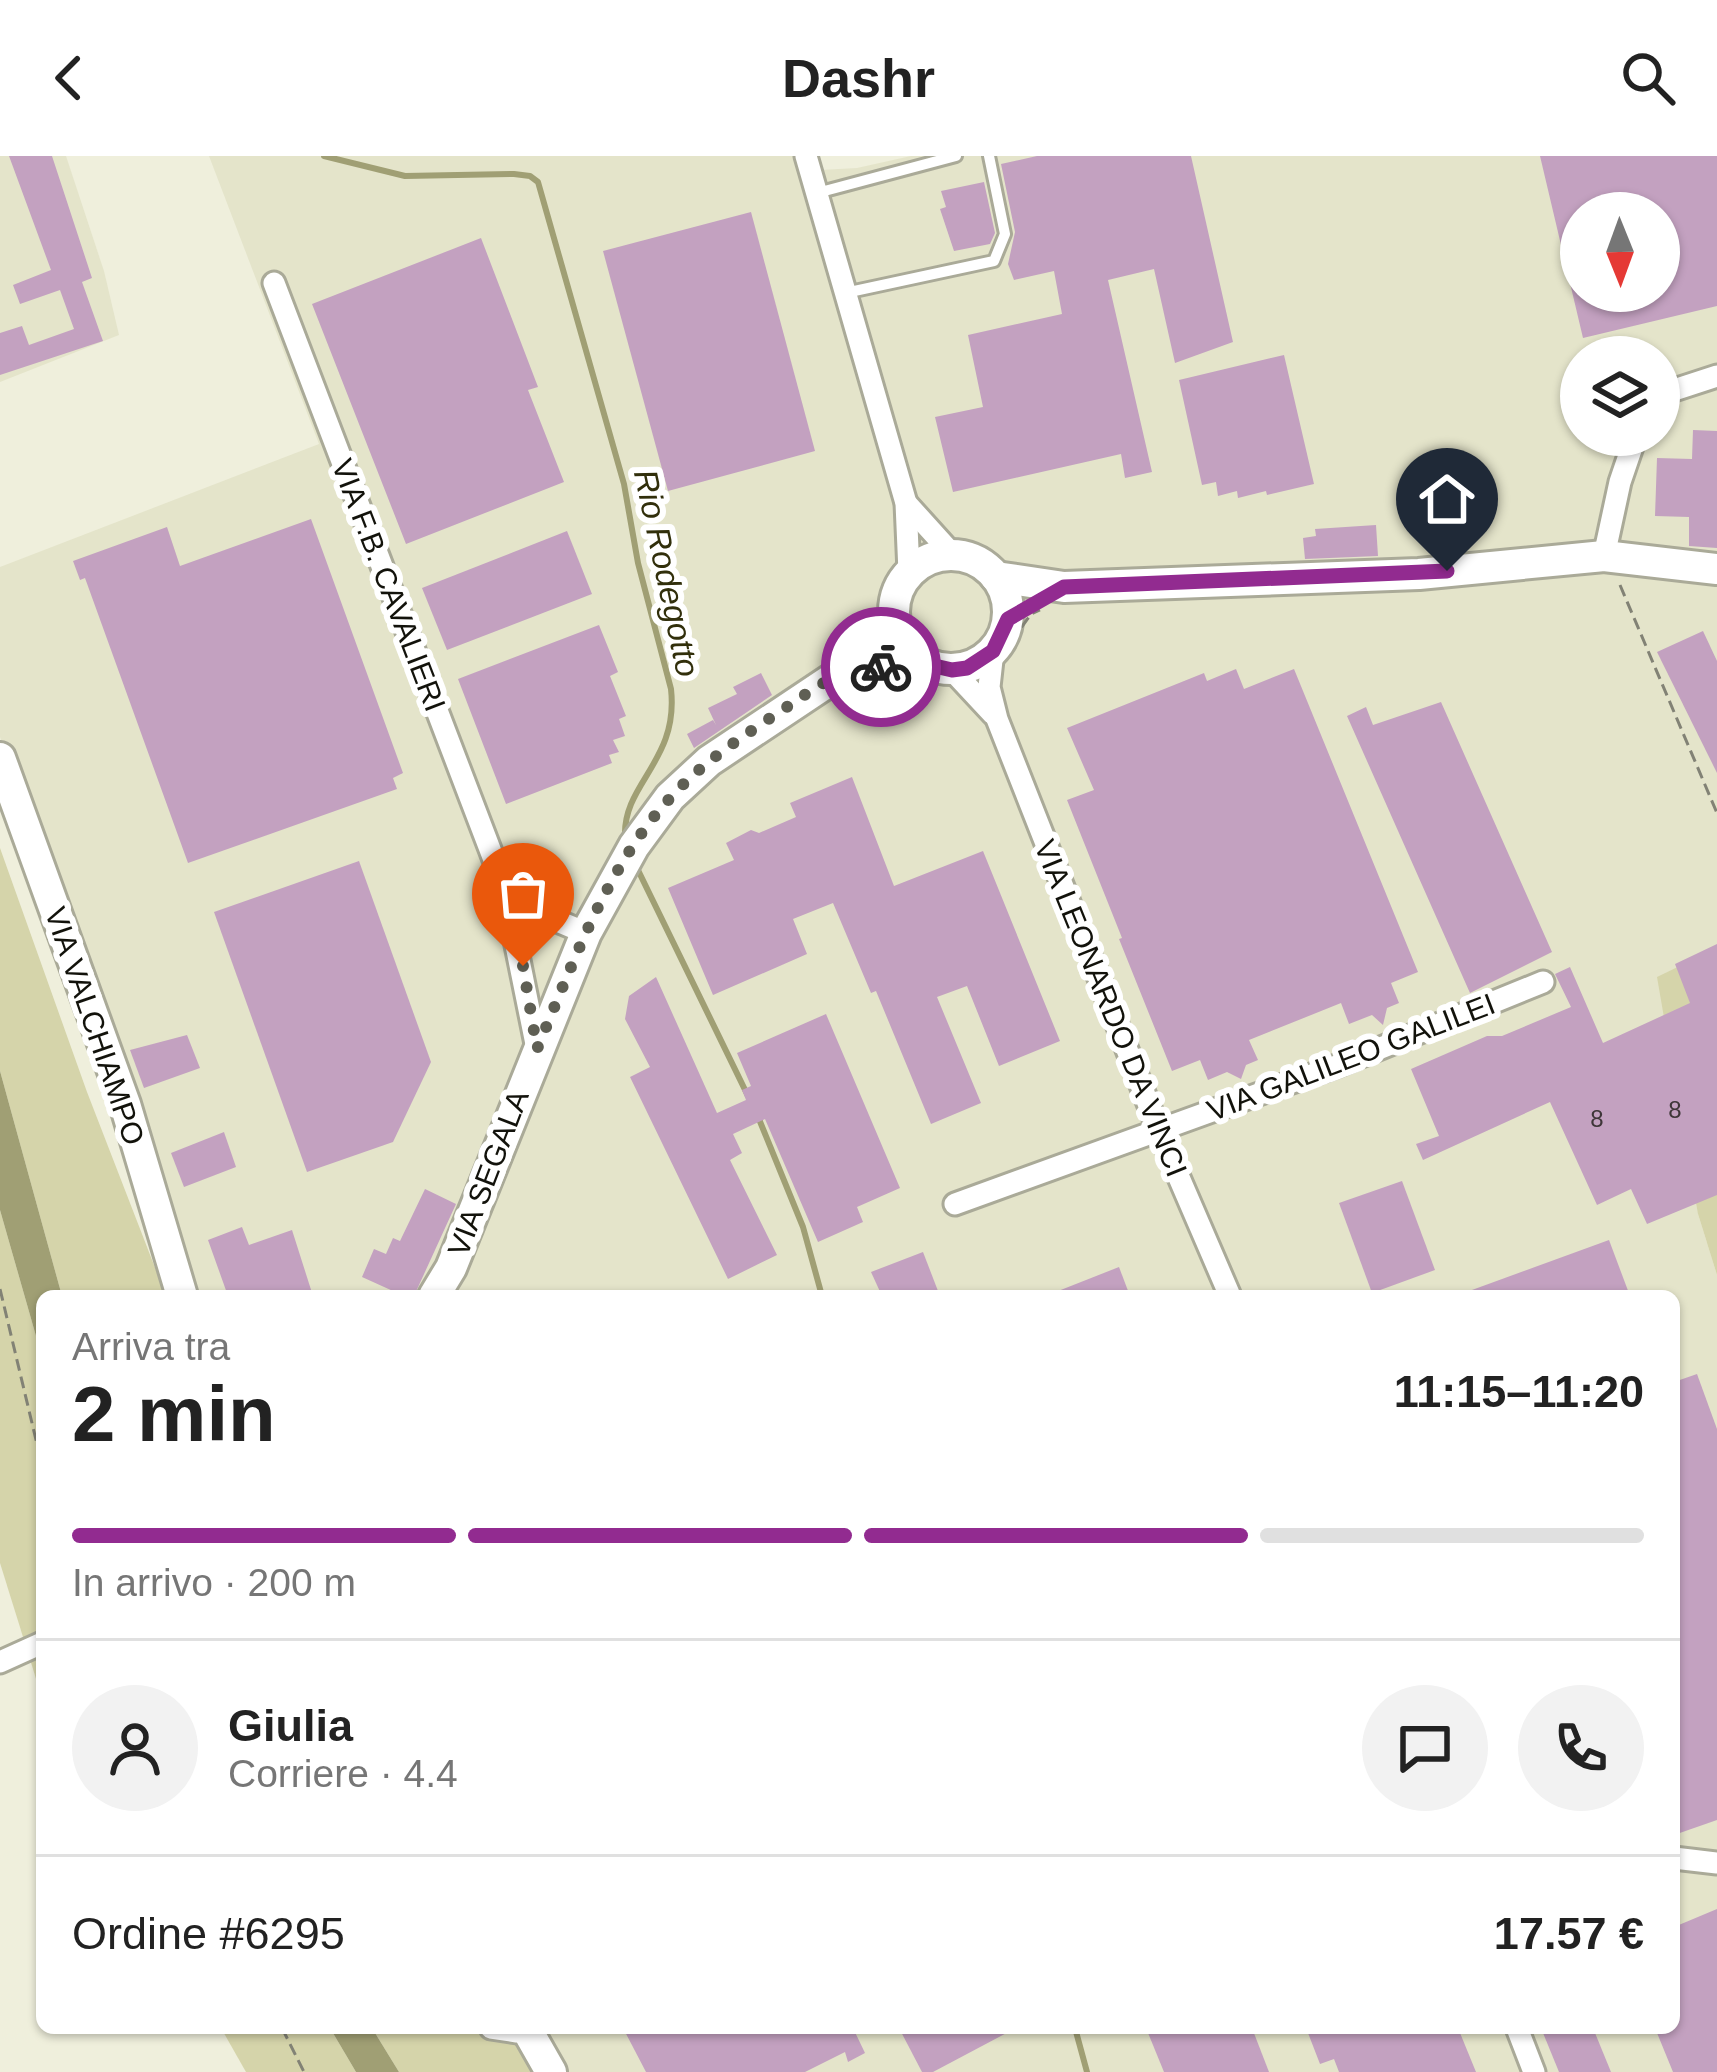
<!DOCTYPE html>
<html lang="it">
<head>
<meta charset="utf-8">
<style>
  :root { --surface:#fff; --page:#f2f2f2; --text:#222; --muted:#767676; --line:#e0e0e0; --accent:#922b90 }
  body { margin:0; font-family:Helvetica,sans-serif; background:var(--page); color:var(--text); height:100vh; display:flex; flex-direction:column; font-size:45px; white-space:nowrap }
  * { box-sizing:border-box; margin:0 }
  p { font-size:39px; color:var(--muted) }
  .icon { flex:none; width:66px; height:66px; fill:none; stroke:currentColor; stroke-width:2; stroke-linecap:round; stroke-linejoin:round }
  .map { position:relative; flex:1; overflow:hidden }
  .sheet { position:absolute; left:36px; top:1134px; width:1644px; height:744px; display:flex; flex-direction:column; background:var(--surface); border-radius:18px; box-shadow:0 3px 9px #0004 }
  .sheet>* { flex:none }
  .needle { width:78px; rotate:179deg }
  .buttons { position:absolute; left:1560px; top:36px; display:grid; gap:24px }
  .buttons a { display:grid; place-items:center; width:120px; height:120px; border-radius:50%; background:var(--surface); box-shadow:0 3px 9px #0004; font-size:60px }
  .pin { position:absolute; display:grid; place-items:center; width:102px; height:102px; color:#fff; margin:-123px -51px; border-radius:50% 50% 50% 0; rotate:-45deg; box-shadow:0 0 12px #0007 }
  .pin .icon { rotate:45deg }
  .courier { position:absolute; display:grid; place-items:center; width:120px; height:120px; margin:-60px; border:9px solid #922b90; border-radius:50%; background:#fff; color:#222; box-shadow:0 3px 15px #0007 }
  .head em { font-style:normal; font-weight:700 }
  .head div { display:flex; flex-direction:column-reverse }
  .head { display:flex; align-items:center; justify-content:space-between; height:204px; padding:0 36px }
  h1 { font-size:78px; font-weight:700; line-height:90px }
  .bar { display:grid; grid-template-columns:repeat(4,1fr); gap:18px 12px; align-content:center; height:144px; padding:0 36px }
  .bar i { height:15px; border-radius:9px; background:var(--line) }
  .bar .current { background:var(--accent) }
  .bar p { grid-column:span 4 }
  .line { display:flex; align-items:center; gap:30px; padding:0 36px; border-top:3px solid var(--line) }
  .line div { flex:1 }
  .round { display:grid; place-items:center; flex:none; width:126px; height:126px; border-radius:63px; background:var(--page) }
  header { display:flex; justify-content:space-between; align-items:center; height:156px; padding:0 36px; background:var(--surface); font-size:54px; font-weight:700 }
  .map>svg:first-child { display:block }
  .built { fill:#e4e4ca; fill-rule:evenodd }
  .green { fill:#d5d4aa }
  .water { fill:#a09f74 }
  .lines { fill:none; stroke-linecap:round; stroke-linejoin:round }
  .stream { stroke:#a09f74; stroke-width:6 }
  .building { fill:#c3a1c0; fill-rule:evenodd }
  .lane-casing { stroke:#aaaa98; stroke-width:16 }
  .street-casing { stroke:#aaaa98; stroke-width:27 }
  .secondary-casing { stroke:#aaaa98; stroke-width:36 }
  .path { stroke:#828275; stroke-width:3; stroke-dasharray:12 6; stroke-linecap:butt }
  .lane { stroke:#fff; stroke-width:10 }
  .street { stroke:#fff; stroke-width:21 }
  .secondary { stroke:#fff; stroke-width:30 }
  .done { stroke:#5f5f54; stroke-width:12; stroke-dasharray:0 21.6 }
  .route { stroke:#922b90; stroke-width:15 }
  .labels { text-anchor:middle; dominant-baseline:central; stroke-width:12; stroke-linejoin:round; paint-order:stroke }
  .number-label { font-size:24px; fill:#3e3638 }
  .street-label { font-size:30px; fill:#12120b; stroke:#fff }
  .water-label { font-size:33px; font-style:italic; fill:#312f0b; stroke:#fff }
</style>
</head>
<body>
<header><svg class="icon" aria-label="back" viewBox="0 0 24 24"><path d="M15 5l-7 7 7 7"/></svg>Dashr<svg class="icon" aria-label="search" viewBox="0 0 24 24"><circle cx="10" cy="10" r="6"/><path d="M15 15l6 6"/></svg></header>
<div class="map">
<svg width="1717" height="1916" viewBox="0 0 1717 1916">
  <rect width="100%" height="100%" fill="#efefdc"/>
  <g class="built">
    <path d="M0 0H66L104 115 119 179 0 226Z"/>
    <path d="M209 0H818L820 10 802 15 857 12 911 0H1717V792L1698 1058 1717 1119V1916H554L528 1872H1674V1140H182L121 923 0 581V411L319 288ZM1581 57H1659V135H1581ZM1581 201H1659V279H1581Z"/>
  </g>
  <g class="green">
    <path d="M0 692 87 936 166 1140H62L0 915Z"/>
    <path d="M1717 792V1119L1698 1058 1657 821Z"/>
    <path d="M0 1054 42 1201V1542L0 1407Z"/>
    <path d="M221 1872H330L356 1916H246Z"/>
    <path d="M372 1872H528L554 1916H399Z"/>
  </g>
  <g class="water">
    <path d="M0 915 62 1140H42V1201L0 1054Z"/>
    <path d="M330 1872H372L399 1916H356Z"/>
  </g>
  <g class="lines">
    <g class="stream">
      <path d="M324 0 405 20 514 18 530 20 538 26 624 328 638 407 671 533C679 605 623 627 625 680"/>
      <path d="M636 710 748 940"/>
      <path d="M759 963 803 1071 822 1140"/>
      <path d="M1075 1872 1087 1916"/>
    </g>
  </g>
  <g class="building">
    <path d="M9 0H52L92 122 82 126 103 185 0 219V177L22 170 29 189 74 173 60 134 20 148 13 129 51 114Z"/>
    <path d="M1037 0H1191L1233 186 1175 207 1154 113 1108 124 1152 316 1125 322 1121 298 953 336 935 261 983 251 968 179 1062 158 1054 115 1014 124 1008 108 1015 76 1001 8Z"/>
    <path d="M1540 0H1717V150L1583 182ZM1581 57H1659V135H1581Z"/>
    <path d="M984 26 995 77 990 88 954 95 940 53 946 51 941 35Z"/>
    <path d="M751 56 815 295 668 335 603 95Z"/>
    <path d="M481 82 538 231 528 234 564 326 406 388 312 148Z"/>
    <path d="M1284 199 1314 328 1267 339 1266 335 1238 342 1237 335 1218 340 1216 326 1202 329 1179 224Z"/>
    <path d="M1693 274 1717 275V392L1689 390V361L1655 360 1657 302 1692 303Z"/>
    <path d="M311 363 403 617 393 622 397 633 188 707 85 422 80 424 73 405 167 371 180 410Z"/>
    <path d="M1376 369 1378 400 1305 403 1303 382 1316 380 1315 373Z"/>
    <path d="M567 375 592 438 447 494 422 432Z"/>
    <path d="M599 469 618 516 610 520 626 560 619 563 625 580 613 584 619 596 609 599 612 607 506 648 458 523Z"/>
    <path d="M1703 475 1717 505V617L1657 496Z"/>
    <path d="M1236 513 1244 533 1294 513 1418 816 1391 827 1399 847 1387 852 1383 869 1372 859 1349 868 1341 847 1249 884 1258 904 1246 909 1241 923 1227 916 1208 924 1200 904 1172 915 1119 783 1122 782 1067 644 1094 634 1067 572 1204 517 1207 525Z"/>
    <path d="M761 517 772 539 694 592 687 578 713 564 716 569 708 552 737 538 733 531Z"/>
    <path d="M1441 546 1552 796 1470 837 1347 560 1366 551 1373 569Z"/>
    <path d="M852 621 894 730 983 695 1060 885 999 910 967 830 937 841 981 947 931 968 876 835 871 837 833 747 793 763 807 798 713 839 668 732 734 704 726 687 751 674 759 677 796 661 790 647Z"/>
    <path d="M359 705 431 906 393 986 307 1016 214 756Z"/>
    <path d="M1717 788V1039L1647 1068 1631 1033 1597 1049 1550 946 1423 1004 1416 988 1439 980 1411 913 1487 880H1502L1571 851 1555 818 1570 811 1603 887 1690 847 1675 808Z"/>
    <path d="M656 821 717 957 746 944 742 934 751 930 737 897 826 858 900 1032 857 1051 863 1066 818 1086 765 963 733 978 742 997 730 1004 777 1099 728 1123 630 921 650 911 625 863 629 840Z"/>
    <path d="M187 879 200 912 144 932 130 894Z"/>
    <path d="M224 976 236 1011 184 1031 171 997Z"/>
    <path d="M1402 1025 1435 1114 1372 1137 1339 1047Z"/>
    <path d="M425 1033 456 1048 414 1140H404L362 1121 374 1093 386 1098 393 1082 400 1085Z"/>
    <path d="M242 1071 249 1089 292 1074 313 1140H228L208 1084Z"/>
    <path d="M1609 1084 1630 1140H1461V1138Z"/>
    <path d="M923 1096 938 1135 924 1140H882L871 1116Z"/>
    <path d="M1119 1111 1130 1140H1048V1139Z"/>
    <path d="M1697 1218 1717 1273V1664L1674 1679V1226Z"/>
    <path d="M1717 1753V1916H1673L1655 1872H1674V1771Z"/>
    <path d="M623 1872H853L865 1897 848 1906 845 1896 805 1916H646Z"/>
    <path d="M899 1872H1016L933 1916H922Z"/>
    <path d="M1146 1872H1252L1269 1916H1164Z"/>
    <path d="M1325 1872H1458L1476 1916H1339L1334 1903 1320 1908 1308 1877Z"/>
    <path d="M1541 1872H1593L1611 1916H1559Z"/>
  </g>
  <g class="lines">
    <defs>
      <g id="lane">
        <path d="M817 37 956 0"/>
        <path d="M845 137 994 105 1005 78 989 0"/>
      </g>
      <g id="street">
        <path d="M806 0 906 347 909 416"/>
        <path d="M274 127 504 730 537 893"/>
        <path d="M1659 247 1671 235 1717 220"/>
        <path d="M906 347 953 399"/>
        <path d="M1604 400 1620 326 1636 279"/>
        <path d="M993 495 989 531 997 563 1159 975 1230 1140"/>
        <path d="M952 514 993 558"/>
        <path d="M505 731 529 753 586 777"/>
        <path d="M955 1048 1339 909 1543 826"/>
        <path d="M0 1506 42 1487"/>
        <path d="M1674 1702 1717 1707"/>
        <path d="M491 1872 517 1876 526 1872"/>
        <path d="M1517 1872 1534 1916"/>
      </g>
      <g id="secondary">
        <circle cx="951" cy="456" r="57"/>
        <path d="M996 421 1064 431 1419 418 1604 400 1717 413"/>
        <path d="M847 513 925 508"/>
        <path d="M0 602 125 948 182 1140"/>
        <path d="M434 1140 451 1112 586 777 634 690 670 641 709 605 847 513 893 462"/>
        <path d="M526 1872 551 1916"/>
      </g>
    </defs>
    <use href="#lane" class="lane-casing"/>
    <use href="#street" class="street-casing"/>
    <use href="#secondary" class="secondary-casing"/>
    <g class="path">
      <path d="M1620 429 1717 657"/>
      <path d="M1011 486 1031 458 1040 454"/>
      <path d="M0 1133 42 1309"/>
      <path d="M282 1872 304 1916"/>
    </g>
    <use href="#lane" class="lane"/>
    <use href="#street" class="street"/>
    <use href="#secondary" class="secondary"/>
  </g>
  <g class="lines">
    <path class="done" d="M523 810 537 893C573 808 607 709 672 640 703 606 743 580 781 555 818 530 836 514 881 511"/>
    <path class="route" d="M881 511 926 508 952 514 967 512 993 495 1008 463 1064 431 1447 415"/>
  </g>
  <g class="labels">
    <g class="number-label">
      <text x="1675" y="953">8</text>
      <text x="1597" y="962">8</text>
    </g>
    <g class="street-label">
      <text transform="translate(389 429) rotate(69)">VIA F.B. CAVALIERI</text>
      <text transform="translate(1111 852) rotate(68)">VIA LEONARDO DA VINCI</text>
      <text transform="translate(95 870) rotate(71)">VIA VALCHIAMPO</text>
      <text transform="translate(1351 901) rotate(-21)">VIA GALILEO GALILEI</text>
      <text transform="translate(488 1017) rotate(-69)">VIA SEGALA</text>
    </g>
    <g class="water-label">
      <text transform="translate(667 417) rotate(78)">Rio Rodegotto</text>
    </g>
  </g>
</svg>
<div class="buttons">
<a><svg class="needle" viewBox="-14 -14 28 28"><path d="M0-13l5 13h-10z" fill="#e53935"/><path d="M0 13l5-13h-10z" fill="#767676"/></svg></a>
<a><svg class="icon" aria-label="layers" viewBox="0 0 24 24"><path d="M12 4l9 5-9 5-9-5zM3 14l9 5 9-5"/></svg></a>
</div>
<div class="pin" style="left:523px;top:810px;background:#ea580c"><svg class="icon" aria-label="bag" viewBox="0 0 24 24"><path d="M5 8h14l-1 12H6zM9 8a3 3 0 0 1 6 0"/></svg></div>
<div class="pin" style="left:1447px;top:415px;background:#1f2937"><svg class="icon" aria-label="home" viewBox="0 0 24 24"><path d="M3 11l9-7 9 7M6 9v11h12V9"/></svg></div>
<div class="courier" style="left:881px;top:511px"><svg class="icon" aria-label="bike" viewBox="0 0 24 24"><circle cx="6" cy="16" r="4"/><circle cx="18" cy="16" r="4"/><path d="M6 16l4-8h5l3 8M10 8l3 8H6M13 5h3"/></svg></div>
<section class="sheet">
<div class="head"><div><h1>2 min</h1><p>Arriva tra</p></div><em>11:15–11:20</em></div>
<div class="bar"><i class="current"></i><i class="current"></i><i class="current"></i><i></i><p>In arrivo · 200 m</p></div>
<div class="line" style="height:216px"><a class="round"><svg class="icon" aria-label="person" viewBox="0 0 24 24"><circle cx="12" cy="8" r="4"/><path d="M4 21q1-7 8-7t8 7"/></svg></a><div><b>Giulia</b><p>Corriere · 4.4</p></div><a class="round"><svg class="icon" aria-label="chat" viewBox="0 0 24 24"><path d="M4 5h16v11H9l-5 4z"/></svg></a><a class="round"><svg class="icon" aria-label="phone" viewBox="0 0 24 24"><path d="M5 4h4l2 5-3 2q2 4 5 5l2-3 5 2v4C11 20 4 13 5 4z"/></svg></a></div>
<div class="line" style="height:156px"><div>Ordine #6295</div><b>17.57 €</b></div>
</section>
</div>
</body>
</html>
